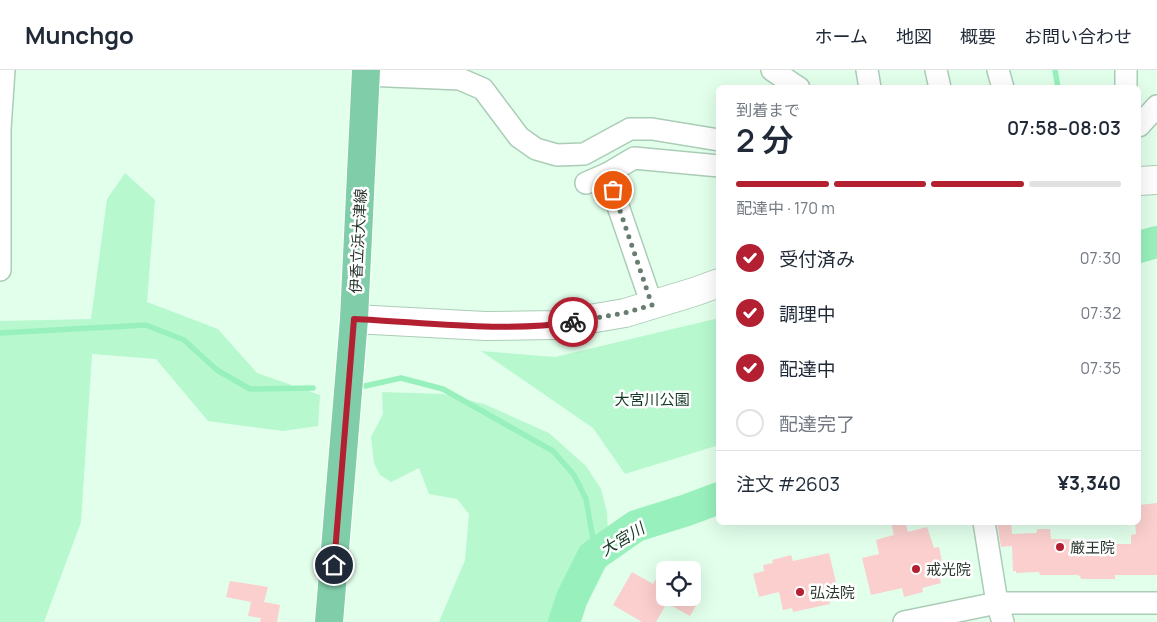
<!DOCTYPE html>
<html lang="ja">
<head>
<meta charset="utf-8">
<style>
  :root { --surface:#fff; --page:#f6f6f7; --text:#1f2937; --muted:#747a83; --line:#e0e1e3; --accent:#b22032 }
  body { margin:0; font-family:Manrope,"Noto Sans JP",sans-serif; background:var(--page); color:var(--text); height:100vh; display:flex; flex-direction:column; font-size:19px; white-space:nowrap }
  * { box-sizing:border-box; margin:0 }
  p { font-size:16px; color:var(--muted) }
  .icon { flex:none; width:28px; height:28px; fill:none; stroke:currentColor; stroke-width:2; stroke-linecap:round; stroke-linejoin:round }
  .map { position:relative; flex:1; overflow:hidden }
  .side { position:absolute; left:716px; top:15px; width:425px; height:440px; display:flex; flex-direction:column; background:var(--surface); border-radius:8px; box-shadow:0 5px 20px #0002 }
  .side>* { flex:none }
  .fabs { position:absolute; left:656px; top:491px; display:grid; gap:10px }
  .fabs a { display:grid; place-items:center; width:45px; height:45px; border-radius:8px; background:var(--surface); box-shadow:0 5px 20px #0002; font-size:25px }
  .pin { position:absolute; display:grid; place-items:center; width:42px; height:42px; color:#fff; margin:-21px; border:2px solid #fff; border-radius:50%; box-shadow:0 1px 5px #0007 }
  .courier { position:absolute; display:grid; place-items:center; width:50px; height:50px; margin:-25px; border:4px solid #b22032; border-radius:50%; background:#fff; color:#222; box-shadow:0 1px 6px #0007 }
  .summary em { font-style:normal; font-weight:600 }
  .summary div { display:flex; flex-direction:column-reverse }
  .summary { display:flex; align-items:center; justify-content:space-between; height:85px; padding:0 20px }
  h1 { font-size:32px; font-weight:600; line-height:38px }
  .bar { display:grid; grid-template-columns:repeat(4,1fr); gap:8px 5px; align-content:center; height:60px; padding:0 20px }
  .bar i { height:6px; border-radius:4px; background:var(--line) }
  .bar .selected { background:var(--accent) }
  .bar p { grid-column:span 4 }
  .line { display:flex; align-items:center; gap:12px; padding:0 20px; border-top:1px solid var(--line) }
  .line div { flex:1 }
  ol { padding:0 20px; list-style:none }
  li { display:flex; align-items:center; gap:15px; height:55px }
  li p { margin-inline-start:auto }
  li .icon { padding:5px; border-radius:50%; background:var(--accent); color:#fff; stroke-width:4 }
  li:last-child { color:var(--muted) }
  li i { width:28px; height:28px; border:2px solid var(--line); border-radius:50% }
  header { display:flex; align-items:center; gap:30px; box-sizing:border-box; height:70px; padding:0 25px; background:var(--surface); border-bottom:1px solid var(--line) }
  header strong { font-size:24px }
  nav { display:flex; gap:28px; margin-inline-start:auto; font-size:18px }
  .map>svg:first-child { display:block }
  .green { fill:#b7f8cf }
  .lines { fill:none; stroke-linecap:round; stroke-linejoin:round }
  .stream { stroke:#98f1bc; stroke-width:5.5 }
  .river { stroke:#98f1bc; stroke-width:32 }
  .building { fill:#facfcd }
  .street-casing { stroke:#abcdb7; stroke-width:24 }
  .secondary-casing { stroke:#abcdb7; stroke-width:30 }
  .primary-casing { stroke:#fff; stroke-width:30 }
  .street { stroke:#fff; stroke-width:21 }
  .secondary { stroke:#fff; stroke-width:28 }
  .primary { stroke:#7fcea9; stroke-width:28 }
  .done { stroke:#687c6f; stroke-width:5; stroke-dasharray:0 9 }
  .route { stroke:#b22032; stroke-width:6 }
  .poi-dot { fill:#b22032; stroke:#fff; stroke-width:2 }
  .labels { text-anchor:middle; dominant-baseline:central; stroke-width:5; stroke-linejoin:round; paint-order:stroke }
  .street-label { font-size:15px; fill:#27352c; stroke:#fff }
  .park-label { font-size:15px; fill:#133a25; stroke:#fff }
  .poi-label { font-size:15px; fill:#27352c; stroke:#fff; text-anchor:start }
  .water-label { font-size:16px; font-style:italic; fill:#163c27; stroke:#fff }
</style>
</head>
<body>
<header>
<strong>Munchgo</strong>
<nav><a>ホーム</a><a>地図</a><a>概要</a><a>お問い合わせ</a></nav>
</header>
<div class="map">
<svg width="1157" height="552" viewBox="0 0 1157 552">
  <rect width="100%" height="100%" fill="#e2ffec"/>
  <g class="green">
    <path d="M125 103 155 130 147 232 218 259 257 303 320 325 318 356 283 361 208 351 156 289 92 284 81 452 44 552H0V251L91 249 107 129Z"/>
    <path d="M719 248V375L625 404 593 358 481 281 555 287Z"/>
    <path d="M382 322 444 324 484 334 549 363 586 396 601 419 607 442 608 463 587 479 565 523 559 552H439L465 490 469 444 457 429 429 424 419 398 391 412 380 405 374 393 371 367 383 344Z"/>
  </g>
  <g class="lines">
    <g class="stream">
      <path d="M1055 0 1058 18"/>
      <path d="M0 263 146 255 184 270 217 300 250 319 313 318"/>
      <path d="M365 316 401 308 443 319 553 381 574 405 586 429 593 469 600 481"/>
    </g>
    <g class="river">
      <path d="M1139 177 1157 172"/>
      <path d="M564 552 572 528 593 486 636 456 687 440 719 428"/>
    </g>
  </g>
  <g class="building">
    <path d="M1157 433V505H1115V509H1081L1080 506 1077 505H1040L1039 502 1016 503V501H1013L1012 476 1001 477 997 452H1011L1012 464 1036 463 1038 459H1050L1051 469 1093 470V474H1131V465L1136 464 1135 452H1139V435Z"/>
    <path d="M891 452H905L908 462 927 457 934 478 939 477 942 492 936 494 941 513 922 518 923 522 904 527 902 518 871 525 862 488 879 484 876 470 894 465Z"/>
    <path d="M829 483 839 525 828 527 830 534 793 542 792 538 783 540 779 522 759 527 753 504 764 501 763 495 773 493 772 490 791 485 793 491Z"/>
    <path d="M665 494V528L701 527 690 546 665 532V536L656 552H642L613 535 632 502 653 514Z"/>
    <path d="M230 511 268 517 264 532 280 535 277 552H260L261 548 248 546 251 532 226 527Z"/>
  </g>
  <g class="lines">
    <defs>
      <g id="street">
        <path d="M772 0 799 18"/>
        <path d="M867 0 870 18"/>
        <path d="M936 0 940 18"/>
        <path d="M998 0 1003 18"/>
        <path d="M1126 0V18"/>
        <path d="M366 5 460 9 483 19 519 67 536 79 557 85 584 84 630 59H652L719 70"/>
        <path d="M1139 56 1157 36"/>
        <path d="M586 113 607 104"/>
        <path d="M0 200V59L4 0"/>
        <path d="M652 235 607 104 634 88 719 96"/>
        <path d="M984 452 997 533 1003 552"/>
        <path d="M904 552 997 533H1157"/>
      </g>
      <g id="secondary">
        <path d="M1139 111 1157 110"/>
        <path d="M354 249 485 256 554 255 625 243 694 222 719 213"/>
      </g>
      <path id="primary" d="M329 552 354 249 366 0"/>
    </defs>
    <use href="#street" class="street-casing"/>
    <use href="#secondary" class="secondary-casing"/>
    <use href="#primary" class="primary-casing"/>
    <use href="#street" class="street"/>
    <use href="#secondary" class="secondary"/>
    <use href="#primary" class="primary"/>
  </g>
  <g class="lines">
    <path class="done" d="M573 252 624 243 652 235 613 120"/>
    <path class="route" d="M334 495 354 249C423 252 505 263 573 252"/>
  </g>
  <g class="poi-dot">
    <circle cx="1060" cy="477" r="5"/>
    <circle cx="916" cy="499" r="5"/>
    <circle cx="800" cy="522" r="5"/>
  </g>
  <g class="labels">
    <g class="street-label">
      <text transform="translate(358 171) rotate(-87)">伊香立浜大津線</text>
    </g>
    <g class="park-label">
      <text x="652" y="329">大宮川公園</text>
    </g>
    <g class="poi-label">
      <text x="1070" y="477">厳王院</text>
      <text x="926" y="499">戒光院</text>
      <text x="810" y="522">弘法院</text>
    </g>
    <g class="water-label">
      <text transform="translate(622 469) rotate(-31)">大宮川</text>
    </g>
  </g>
</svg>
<div class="fabs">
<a><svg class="icon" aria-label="locate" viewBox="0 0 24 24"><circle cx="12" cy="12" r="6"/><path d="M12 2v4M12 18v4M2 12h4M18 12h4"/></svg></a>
</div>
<div class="pin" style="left:613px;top:120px;background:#ea580c"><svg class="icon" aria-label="bag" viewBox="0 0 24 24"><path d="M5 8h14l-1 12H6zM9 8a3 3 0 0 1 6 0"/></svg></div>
<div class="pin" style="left:334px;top:495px;background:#1f2937"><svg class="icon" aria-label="home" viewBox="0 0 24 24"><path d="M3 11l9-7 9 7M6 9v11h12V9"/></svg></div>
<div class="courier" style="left:573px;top:252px"><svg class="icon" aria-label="bike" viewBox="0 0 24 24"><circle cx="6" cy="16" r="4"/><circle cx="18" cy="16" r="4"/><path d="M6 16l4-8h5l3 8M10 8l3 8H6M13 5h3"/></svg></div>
<section class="side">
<div class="summary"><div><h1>2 分</h1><p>到着まで</p></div><em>07:58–08:03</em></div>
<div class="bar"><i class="selected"></i><i class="selected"></i><i class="selected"></i><i></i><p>配達中 · 170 m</p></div>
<ol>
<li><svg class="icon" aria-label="check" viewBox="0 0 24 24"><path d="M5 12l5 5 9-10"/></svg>受付済み<p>07:30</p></li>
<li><svg class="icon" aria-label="check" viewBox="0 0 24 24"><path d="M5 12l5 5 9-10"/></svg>調理中<p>07:32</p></li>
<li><svg class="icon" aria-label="check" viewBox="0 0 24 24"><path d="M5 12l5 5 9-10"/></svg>配達中<p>07:35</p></li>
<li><i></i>配達完了</li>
</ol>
<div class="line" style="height:65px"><div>注文 #2603</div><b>¥3,340</b></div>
</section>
</div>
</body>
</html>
